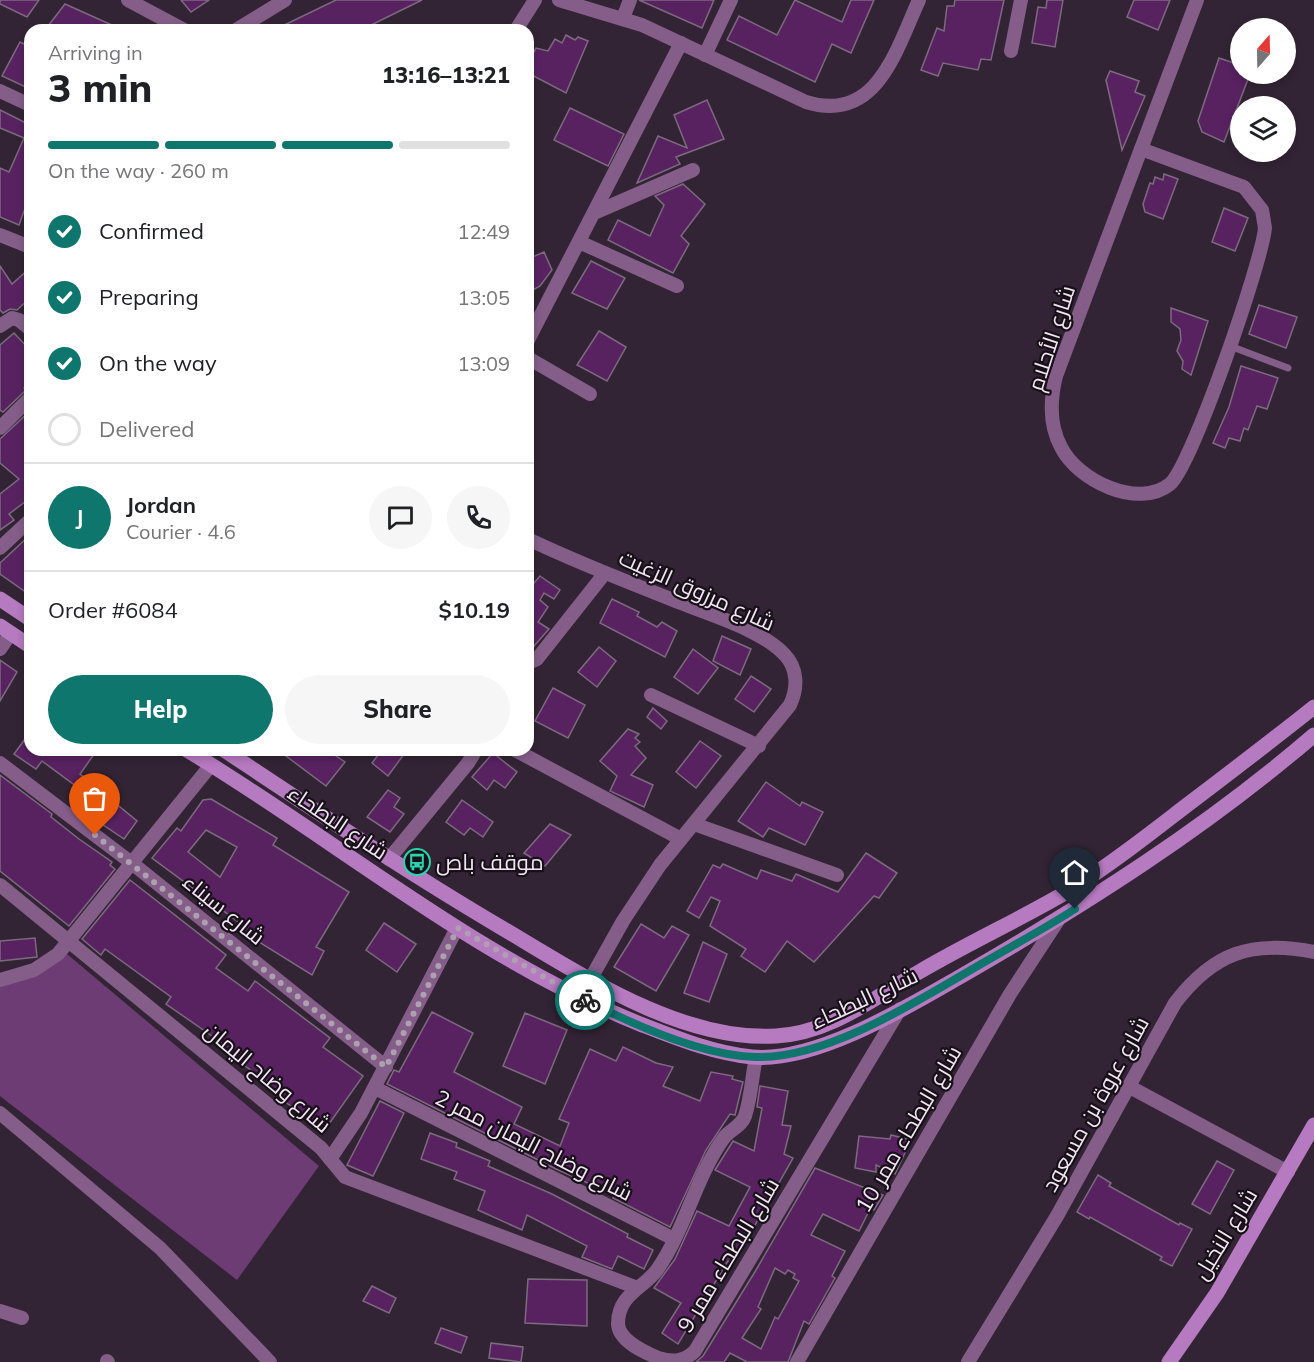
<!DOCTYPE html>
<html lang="en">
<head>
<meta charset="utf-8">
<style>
  :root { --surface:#fff; --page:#f6f6f6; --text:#202124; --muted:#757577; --line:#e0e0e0; --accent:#0f766e }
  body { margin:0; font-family:Mulish,Cairo,sans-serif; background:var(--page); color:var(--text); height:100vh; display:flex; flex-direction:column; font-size:22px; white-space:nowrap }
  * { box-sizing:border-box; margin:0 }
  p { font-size:20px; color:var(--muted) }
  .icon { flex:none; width:33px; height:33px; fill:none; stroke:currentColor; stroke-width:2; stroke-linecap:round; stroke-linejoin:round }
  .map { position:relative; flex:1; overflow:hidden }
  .details { position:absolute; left:24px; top:24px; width:510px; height:732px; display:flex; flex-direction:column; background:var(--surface); border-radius:18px; box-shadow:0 3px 9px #0003 }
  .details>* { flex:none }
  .needle { width:39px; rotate:20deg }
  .tools { position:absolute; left:1230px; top:18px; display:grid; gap:12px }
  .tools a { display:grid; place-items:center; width:66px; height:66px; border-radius:50%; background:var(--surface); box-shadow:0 3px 9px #0003; font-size:30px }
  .pin { position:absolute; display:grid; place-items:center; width:51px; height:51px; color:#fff; margin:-62px -26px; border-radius:50% 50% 50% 0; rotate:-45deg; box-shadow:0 0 6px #0007 }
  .pin .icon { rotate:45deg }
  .courier { position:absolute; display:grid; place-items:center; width:60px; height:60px; margin:-30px; border:4px solid #0f766e; border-radius:50%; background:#fff; color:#222; box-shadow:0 2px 8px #0007 }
  .head em { font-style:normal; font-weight:800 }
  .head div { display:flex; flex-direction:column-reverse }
  .head { display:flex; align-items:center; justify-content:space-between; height:102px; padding:0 24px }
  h1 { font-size:39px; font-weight:800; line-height:45px }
  .bar { display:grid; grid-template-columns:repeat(4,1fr); gap:9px 6px; align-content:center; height:72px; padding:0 24px }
  .bar i { height:8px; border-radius:4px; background:var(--line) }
  .bar .current { background:var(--accent) }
  .bar p { grid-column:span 4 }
  .line { display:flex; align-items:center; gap:15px; padding:0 24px; border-top:2px solid var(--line) }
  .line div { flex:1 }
  .round { display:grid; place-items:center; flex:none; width:63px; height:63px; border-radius:32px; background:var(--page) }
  ol { padding:0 24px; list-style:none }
  li { display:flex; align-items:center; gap:18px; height:66px }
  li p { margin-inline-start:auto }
  li .icon { padding:6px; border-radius:50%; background:var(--accent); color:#fff; stroke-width:4 }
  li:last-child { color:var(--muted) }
  li i { width:33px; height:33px; border:3px solid var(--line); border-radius:50% }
  .cta { display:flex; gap:12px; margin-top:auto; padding:12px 24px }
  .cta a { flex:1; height:69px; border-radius:36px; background:var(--accent); color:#fff; font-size:24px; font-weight:800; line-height:69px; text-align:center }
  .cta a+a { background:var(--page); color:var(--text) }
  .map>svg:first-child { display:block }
  .green { fill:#6d3c74 }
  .building { fill:#582261; stroke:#7c6a7f; stroke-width:1.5; fill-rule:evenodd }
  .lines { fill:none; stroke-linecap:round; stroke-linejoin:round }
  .lane { stroke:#845e89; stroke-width:7 }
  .street { stroke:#845e89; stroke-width:14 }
  .secondary { stroke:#b67ac0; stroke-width:15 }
  .done { stroke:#aea1af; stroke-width:6; stroke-dasharray:0 10.8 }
  .route { stroke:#0f766e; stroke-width:8 }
  .labels { text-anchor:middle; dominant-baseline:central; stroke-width:4.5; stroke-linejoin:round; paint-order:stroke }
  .street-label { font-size:22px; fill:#f0e5f1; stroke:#171018 }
  .poi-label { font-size:22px; fill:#f0e5f1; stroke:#171018; text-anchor:start }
</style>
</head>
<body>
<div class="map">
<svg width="1314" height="1362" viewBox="0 0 1314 1362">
  <rect width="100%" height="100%" fill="#332435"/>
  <path class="green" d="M67 954 319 1166 237 1280 0 1096V983Z"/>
  <g class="building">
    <path d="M0 0H39L27 17 0 4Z"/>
    <path d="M181 0H209L191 12Z"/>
    <path d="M336 0H422L361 30H274Z"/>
    <path d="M639 0H714L702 28Z"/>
    <path d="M795 0 842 22 851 0H874L851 53 832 44 815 82 727 40 739 16 777 35Z"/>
    <path d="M955 0H1004L991 60 981 59 978 70 943 63 938 76 921 70 937 28 944 31 947 6H954Z"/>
    <path d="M1047 0H1063L1055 47 1032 43 1038 7 1046 8Z"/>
    <path d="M1134 0H1170L1158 30 1127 17Z"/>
    <path d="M65 4 123 30H56L48 26Z"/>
    <path d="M566 35 575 40 578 37 588 41 566 93 528 73V64L536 48 548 51 555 39 562 43Z"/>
    <path d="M20 42 30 47V89L2 76Z"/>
    <path d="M1219 58 1240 65V74H1250L1224 142 1202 132 1198 121Z"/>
    <path d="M1110 71 1139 81 1135 92 1145 96 1122 150 1106 80Z"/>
    <path d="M707 100 724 139 676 157 680 164 637 183 658 136 687 148 674 115Z"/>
    <path d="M570 108 624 134 608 166 554 140Z"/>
    <path d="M0 110 30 125V213L24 211 19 225 0 217V168L9 172 24 138 0 128Z"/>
    <path d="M1164 174 1178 179 1163 219 1145 212 1143 204 1150 183 1153 184 1155 177 1163 180Z"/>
    <path d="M683 184 705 204 681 236 689 244 673 273 608 240 618 220 650 236 664 205 655 196Z"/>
    <path d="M1224 208 1248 218 1235 251 1212 242Z"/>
    <path d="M544 252 552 270 540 286 528 293V259Z"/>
    <path d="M591 261 625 278 607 309 572 293Z"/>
    <path d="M0 266 12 284 30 268V298L17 310 10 309 3 313 0 310Z"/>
    <path d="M1259 305 1297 317 1286 348 1249 334Z"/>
    <path d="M1171 308 1208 321 1191 375 1182 369 1183 361 1177 351 1181 340 1180 329 1171 322Z"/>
    <path d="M599 331 626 347 607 381 577 365Z"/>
    <path d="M14 333 30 350V382L24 388 26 390 3 412 0 410V345Z"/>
    <path d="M1241 366 1278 378 1267 409 1257 406 1248 430 1244 428 1240 441 1229 438 1225 448 1213 443 1229 407Z"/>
    <path d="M30 411V498L9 514 14 520 0 530V494L19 479 0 463V439Z"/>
    <path d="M30 535V595L0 574V563Z"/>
    <path d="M540 576 560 590 554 599 544 593 540 600 548 607 538 622 549 629 528 653V590Z"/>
    <path d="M612 599 639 612 637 616 657 627 662 622 677 631 665 657 600 623Z"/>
    <path d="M722 636 751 649 740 675 713 661Z"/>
    <path d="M599 647 616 661 597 687 578 672Z"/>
    <path d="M693 649 718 668 698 694 674 677Z"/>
    <path d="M0 660 17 672 0 701Z"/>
    <path d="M751 676 771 689 754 712 735 699Z"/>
    <path d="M553 688 585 705 568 738 535 721Z"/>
    <path d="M653 708 667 721 661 729 647 717Z"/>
    <path d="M628 729 639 734 635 738 640 742 635 746 646 758 631 775 653 785 644 807 610 791 617 776 600 761Z"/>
    <path d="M30 732V750H97L80 774 137 821 124 839 71 803 81 790 42 761 36 769 14 754Z"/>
    <path d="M700 741 721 756 696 788 676 772Z"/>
    <path d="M278 750H327L345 762 326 786Z"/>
    <path d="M382 750H407L388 776 372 763Z"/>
    <path d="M493 753 517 772 505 788 494 780 487 790 472 777Z"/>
    <path d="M0 775 52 814 51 817 79 839 112 862 110 865 115 869 69 926 0 871Z"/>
    <path d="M766 782 800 806 802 802 823 812 805 845 769 828 763 837 738 821Z"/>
    <path d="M388 790 400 798 394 807 404 814 390 832 367 817Z"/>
    <path d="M211 799 277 838 273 845 349 892 316 947 324 951 312 975 238 929 241 924 152 858 177 828 181 831 203 800ZM206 830 237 847 220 877 188 852Z"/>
    <path d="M462 800 493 822 483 837 470 828 464 835 446 822Z"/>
    <path d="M550 824 571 835 545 866 524 853Z"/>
    <path d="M866 853 897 873 879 898 874 896 814 962 787 941 765 972 741 956 746 949 710 926 720 901 711 897 699 918 687 911 713 865 720 868 723 864 757 879 761 870 792 881 796 874 838 892Z"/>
    <path d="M130 880 226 955 216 968 248 991 255 981 330 1038 323 1047 363 1076 324 1131 263 1085 266 1081 234 1058 220 1045 222 1043 166 1004 171 997 105 949 101 955 82 939Z"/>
    <path d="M384 923 416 944 397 972 366 950Z"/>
    <path d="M641 924 664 938 672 926 689 935 656 991 614 967Z"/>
    <path d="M35 938 37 957 0 961V941Z"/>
    <path d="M703 942 727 954 709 1002 684 993Z"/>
    <path d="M432 1012 473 1033 454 1072 522 1107 514 1124 560 1146 569 1123 559 1119 590 1049 616 1061 623 1047 656 1063 673 1067 663 1086 700 1101 711 1072 733 1076 732 1079 743 1082 735 1115 730 1114 706 1150 670 1227 613 1198 615 1195 556 1169 387 1084 394 1070 399 1072Z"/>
    <path d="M525 1013 567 1030 545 1084 503 1066Z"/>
    <path d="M760 1086 788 1091 782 1125 791 1126 784 1154 793 1158 733 1264 728 1261 678 1344 662 1333 681 1303 654 1288 675 1259 697 1211 729 1226 750 1187 715 1170 733 1141 754 1151 762 1108 757 1107Z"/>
    <path d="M380 1101 404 1113 373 1176 347 1165Z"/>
    <path d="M430 1133 457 1143 456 1147 490 1161 488 1166 552 1194 628 1234 627 1237 653 1250 644 1269 618 1256 612 1269 582 1257 587 1246 527 1215 522 1230 478 1210 485 1191 454 1179 457 1172 421 1159Z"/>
    <path d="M891 1135 911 1140 895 1174 876 1165V1172L855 1168 859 1136 890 1139Z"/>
    <path d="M1217 1161 1234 1170 1210 1214 1192 1204Z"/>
    <path d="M815 1168 883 1195 874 1210 870 1209 859 1231 823 1214 811 1235 845 1251 832 1276 835 1278 809 1324 804 1321 788 1362H747L730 1353 724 1362H696L703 1356 756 1270ZM775 1268 785 1274 788 1270 795 1274 793 1278 799 1281 778 1319 775 1317 761 1349 742 1338 761 1309 758 1307Z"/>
    <path d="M1098 1175 1111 1183 1109 1186 1179 1225 1180 1223 1192 1229 1172 1266 1160 1260 1162 1257 1090 1217 1089 1219 1077 1212Z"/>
    <path d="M528 1279 587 1280V1326L525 1323Z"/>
    <path d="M372 1286 396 1298 389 1313 363 1301Z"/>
    <path d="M441 1328 467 1337 461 1353 435 1343Z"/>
    <path d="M491 1343 523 1347 521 1362 489 1358Z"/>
  </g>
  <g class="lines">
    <path class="lane" d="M1230 346 1288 368"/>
    <g class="street">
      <path d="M128 0 184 30"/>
      <path d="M559 0 642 25 806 102C877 124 896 50 919 0"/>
      <path d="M623 18 630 0"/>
      <path d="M236 30 285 0"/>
      <path d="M516 30 535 0"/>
      <path d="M1011 51 1021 0"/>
      <path d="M705 55 731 0"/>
      <path d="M0 91 30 105"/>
      <path d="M1141 149 1244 187 1262 210 1265 228C1262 262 1192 465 1170 484 1138 510 1077 480 1061 447 1049 425 1050 400 1056 376Z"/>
      <path d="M1141 149 1197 0"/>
      <path d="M594 213 693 170"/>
      <path d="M0 235 30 247"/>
      <path d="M579 242 677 286"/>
      <path d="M0 326 12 318 19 320 30 329"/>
      <path d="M528 340 681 43"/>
      <path d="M528 358 590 394"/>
      <path d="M0 428 30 398"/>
      <path d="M528 539C578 563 630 583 681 603 711 615 761 630 784 654 798 668 798 688 790 705L660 865 623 921 590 980"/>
      <path d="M0 548 30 520"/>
      <path d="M0 649 11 633"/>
      <path d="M528 663 537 659 605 573"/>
      <path d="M651 695 759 746"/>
      <path d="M515 750 681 839"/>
      <path d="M0 763 133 864 386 1067"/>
      <path d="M694 824 837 875"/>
      <path d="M389 859 468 763 476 750"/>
      <path d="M0 885 321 1148 345 1177 635 1287"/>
      <path d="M0 980 34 970 58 954 211 765"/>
      <path d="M756 1057C752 1076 751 1098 745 1116 741 1127 729 1130 723 1139 695 1179 685 1230 657 1270 644 1288 618 1294 618 1324 619 1341 644 1352 658 1358 673 1362 684 1362 695 1351L900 1009"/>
      <path d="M1128 1086 1288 1172"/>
      <path d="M375 1088 674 1239"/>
      <path d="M0 1113 160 1248 270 1362"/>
      <path d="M330 1159 361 1113 457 928"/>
      <path d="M0 1311 22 1318"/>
      <path d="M107 1361 108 1362"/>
      <path d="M797 1362 1010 994 1059 919"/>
      <path d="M968 1362 1057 1216 1175 1003C1214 952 1252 940 1314 952"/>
    </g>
    <g class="secondary">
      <path d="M0 599 30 619"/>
      <path d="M0 626 30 646"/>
      <path d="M187 750C338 841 475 958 640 1024 676 1038 713 1053 752 1057 816 1063 909 1006 963 975 1086 904 1206 828 1314 735"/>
      <path d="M224 750C316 811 407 872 502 928 580 974 681 1042 776 1036 831 1033 873 998 919 972 968 943 1021 919 1070 890 1107 867 1143 839 1178 812 1224 777 1269 743 1314 707"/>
      <path d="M1169 1362 1217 1293 1314 1125"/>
    </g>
  </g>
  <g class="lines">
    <path class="done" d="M95 835 386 1067 458 928 585 1000"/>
    <path class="route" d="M585 1000C632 1024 703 1056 756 1057 828 1059 919 1000 981 964 1012 946 1044 929 1075 909"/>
  </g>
  <defs>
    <symbol id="bus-ring" viewBox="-11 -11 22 22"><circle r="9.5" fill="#171018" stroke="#29d5ad" stroke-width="1.5"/><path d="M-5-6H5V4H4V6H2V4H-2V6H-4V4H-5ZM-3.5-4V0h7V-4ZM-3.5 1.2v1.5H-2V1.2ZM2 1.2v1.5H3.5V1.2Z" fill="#29d5ad"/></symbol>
  </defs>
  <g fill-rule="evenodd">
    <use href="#bus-ring" x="402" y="847" width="30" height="30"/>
  </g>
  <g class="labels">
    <g class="street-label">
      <text transform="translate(1051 338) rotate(-72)">شارع الأحلام</text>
      <text transform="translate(697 590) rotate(24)">شارع مرزوق الزغيت</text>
      <text transform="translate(338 822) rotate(34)">شارع البطحاء</text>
      <text transform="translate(224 909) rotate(39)">شارع سيناء</text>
      <text transform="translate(864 998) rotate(-25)">شارع البطحاء</text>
      <text transform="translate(268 1077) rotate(40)">شارع وضاح اليمان</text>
      <text transform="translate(1095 1104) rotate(-61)">شارع عروة بن مسعود</text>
      <text transform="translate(908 1129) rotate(-60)">شارع البطحاء ممر 10</text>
      <text transform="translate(534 1145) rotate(27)">شارع وضاح اليمان ممر 2</text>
      <text transform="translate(1225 1234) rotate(-59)">شارع النخيل</text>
      <text transform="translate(728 1255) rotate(-59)">شارع البطحاء ممر 9</text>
    </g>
    <g class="poi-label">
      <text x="436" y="862">موقف باص</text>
    </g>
  </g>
</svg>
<div class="tools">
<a><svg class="needle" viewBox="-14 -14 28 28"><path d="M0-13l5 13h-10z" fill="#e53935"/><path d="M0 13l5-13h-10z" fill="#757577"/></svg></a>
<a><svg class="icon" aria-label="layers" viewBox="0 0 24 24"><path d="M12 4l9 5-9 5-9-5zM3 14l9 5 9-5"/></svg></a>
</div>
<div class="pin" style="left:95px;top:835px;background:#ea580c"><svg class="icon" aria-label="bag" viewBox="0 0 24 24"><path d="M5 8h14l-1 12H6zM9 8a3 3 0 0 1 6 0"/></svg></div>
<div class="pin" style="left:1075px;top:909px;background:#1f2937"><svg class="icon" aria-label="home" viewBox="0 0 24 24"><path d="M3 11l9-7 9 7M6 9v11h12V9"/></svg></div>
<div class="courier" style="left:585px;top:1000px"><svg class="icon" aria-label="bike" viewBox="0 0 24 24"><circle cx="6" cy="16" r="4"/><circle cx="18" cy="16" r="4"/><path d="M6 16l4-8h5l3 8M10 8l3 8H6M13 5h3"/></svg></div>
<section class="details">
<div class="head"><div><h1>3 min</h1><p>Arriving in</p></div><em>13:16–13:21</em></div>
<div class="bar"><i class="current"></i><i class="current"></i><i class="current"></i><i></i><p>On the way · 260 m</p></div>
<ol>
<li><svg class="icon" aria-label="check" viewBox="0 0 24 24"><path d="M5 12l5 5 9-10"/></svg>Confirmed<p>12:49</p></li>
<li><svg class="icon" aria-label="check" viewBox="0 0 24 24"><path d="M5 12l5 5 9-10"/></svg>Preparing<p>13:05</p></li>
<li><svg class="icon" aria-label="check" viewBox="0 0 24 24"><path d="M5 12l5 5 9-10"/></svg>On the way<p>13:09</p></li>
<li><i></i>Delivered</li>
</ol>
<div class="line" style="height:108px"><b class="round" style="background:var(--accent);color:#fff">J</b><div><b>Jordan</b><p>Courier · 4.6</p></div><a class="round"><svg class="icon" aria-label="chat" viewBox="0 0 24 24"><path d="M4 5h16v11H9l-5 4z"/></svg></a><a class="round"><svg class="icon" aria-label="phone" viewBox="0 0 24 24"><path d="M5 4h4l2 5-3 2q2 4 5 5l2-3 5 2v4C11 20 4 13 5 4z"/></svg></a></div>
<div class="line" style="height:78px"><div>Order #6084</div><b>$10.19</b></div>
<div class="cta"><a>Help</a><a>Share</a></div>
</section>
</div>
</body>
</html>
